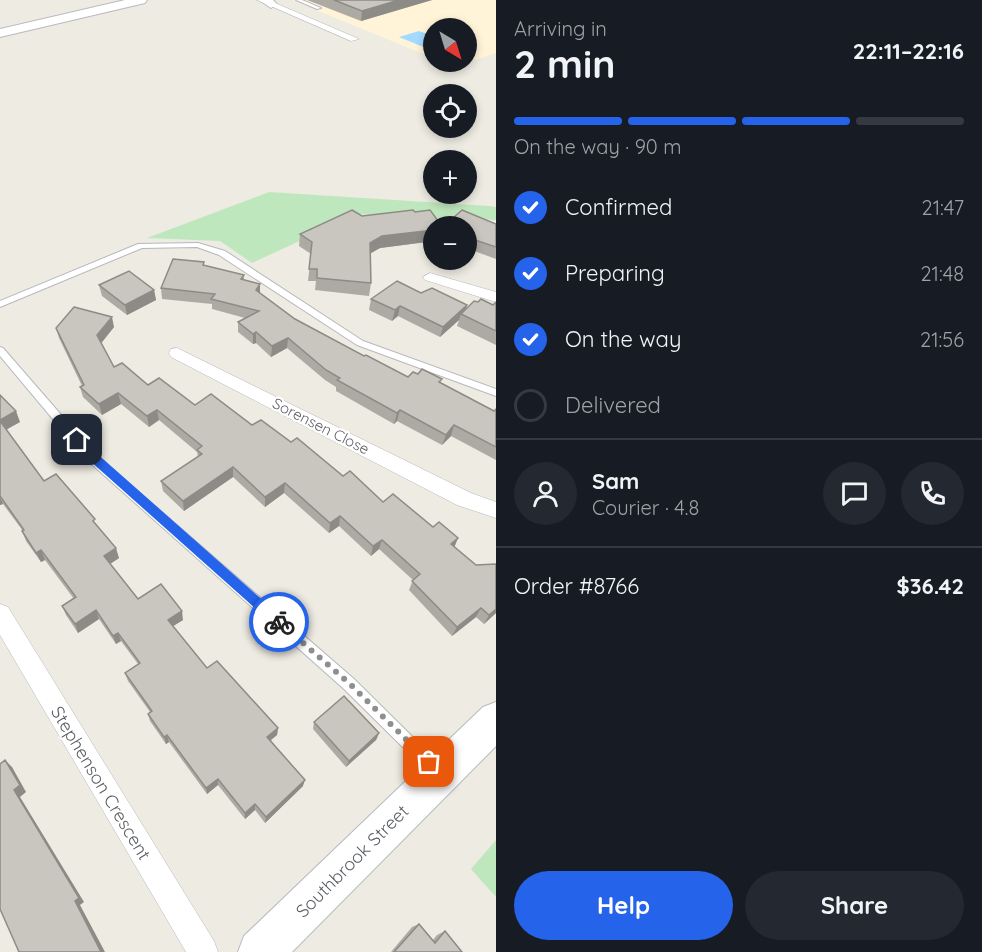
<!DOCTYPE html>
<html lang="en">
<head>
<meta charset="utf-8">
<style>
  :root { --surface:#171b24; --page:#242831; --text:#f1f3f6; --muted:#9ea1a6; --line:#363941; --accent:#2563eb }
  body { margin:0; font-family:Quicksand,sans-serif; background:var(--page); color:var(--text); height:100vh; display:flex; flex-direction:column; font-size:22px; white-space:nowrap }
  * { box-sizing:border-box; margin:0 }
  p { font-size:20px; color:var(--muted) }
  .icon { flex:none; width:33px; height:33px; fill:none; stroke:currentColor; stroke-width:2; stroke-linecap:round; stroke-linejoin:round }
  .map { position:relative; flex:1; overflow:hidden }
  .sheet { display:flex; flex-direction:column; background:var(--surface); width:486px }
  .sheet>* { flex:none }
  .needle { width:39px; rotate:142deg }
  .buttons { position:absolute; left:423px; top:18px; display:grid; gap:12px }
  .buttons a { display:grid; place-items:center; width:54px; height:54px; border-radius:50%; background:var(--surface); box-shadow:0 3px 9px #0003; font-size:30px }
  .pin { position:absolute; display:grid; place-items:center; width:51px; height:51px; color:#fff; margin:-26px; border-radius:12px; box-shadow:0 3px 9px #0006 }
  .courier { position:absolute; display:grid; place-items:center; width:60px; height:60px; margin:-30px; border:4px solid #2563eb; border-radius:50%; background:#fff; color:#222; box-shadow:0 2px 8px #0007 }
  .overview em { font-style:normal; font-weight:800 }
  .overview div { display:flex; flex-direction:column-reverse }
  .overview { display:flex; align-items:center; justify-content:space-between; height:102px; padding:0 18px }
  h1 { font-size:39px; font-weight:800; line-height:45px }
  .bar { display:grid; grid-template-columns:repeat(4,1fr); gap:9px 6px; align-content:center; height:72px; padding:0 18px }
  .bar i { height:8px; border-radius:4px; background:var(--line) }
  .bar .current { background:var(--accent) }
  .bar p { grid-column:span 4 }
  .line { display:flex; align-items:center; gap:15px; padding:0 18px; border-top:2px solid var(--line) }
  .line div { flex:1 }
  .round { display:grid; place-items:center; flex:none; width:63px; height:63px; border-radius:32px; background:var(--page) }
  ol { padding:0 18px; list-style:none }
  li { display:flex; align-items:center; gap:18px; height:66px }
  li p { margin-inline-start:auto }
  li .icon { padding:6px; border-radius:50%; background:var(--accent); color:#fff; stroke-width:4 }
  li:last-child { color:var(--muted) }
  li i { width:33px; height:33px; border:3px solid var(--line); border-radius:50% }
  .button { display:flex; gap:12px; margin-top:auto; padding:12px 18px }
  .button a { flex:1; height:69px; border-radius:36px; background:var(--accent); color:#fff; font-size:24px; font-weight:800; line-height:69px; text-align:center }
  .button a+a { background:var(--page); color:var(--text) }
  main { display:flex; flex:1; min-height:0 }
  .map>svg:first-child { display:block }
  .commercial { fill:#fff4d7 }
  .green { fill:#bfe7bd }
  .water { fill:#a2dbff }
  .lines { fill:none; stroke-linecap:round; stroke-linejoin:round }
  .lane-casing { stroke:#b5b9be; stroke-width:2 }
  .street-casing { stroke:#b5b9be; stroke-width:1 }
  .secondary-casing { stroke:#b6bac0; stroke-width:2 }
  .lane { fill:#fff; fill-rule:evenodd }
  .street { fill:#fff; fill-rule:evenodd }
  .secondary { fill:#fff; fill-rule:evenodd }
  .wall { fill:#adaaa4 }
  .shaded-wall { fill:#8d8b86 }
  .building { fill:#c9c6bf; stroke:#8d8b86; stroke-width:1.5 }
  .route { fill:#2563eb }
  .done { stroke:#8e9090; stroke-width:6; stroke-dasharray:0 10.8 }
  .labels { text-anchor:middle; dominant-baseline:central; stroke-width:4.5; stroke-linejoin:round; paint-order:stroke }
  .street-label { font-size:15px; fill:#5b5f64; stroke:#fff }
  .near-street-label { font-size:18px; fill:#5b5f64; stroke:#fff }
</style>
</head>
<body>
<main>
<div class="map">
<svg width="496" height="952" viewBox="0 0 496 952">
  <rect width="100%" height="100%" fill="#eeebe2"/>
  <path class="commercial" d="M292 0H496V53L455 67 442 62H466V28H434L433 58Z"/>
  <g class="green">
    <path d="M269 192 489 206 496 207V220L358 214 252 263 220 241 147 238Z"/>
    <path d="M496 840V897L471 869Z"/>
  </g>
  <path class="water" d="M419 31 433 36V51L399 37Z"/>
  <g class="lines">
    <defs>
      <g id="lane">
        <path d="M296 0H302L321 8 317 9Z"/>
        <path d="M198 243 225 251 363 341 496 389V396L357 345 219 255 197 247 142 248 0 307V301L138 244Z"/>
        <path d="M0 347 3 348 96 455 354 679 440 764 442 769 440 774 435 776 430 774 344 689 88 461 0 356Z"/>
      </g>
      <g id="street">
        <path d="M257 0H268L359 39 351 41Z"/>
        <path d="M430 273 496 292V302L425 280 423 277Z"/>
        <path d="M177 348 471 493 496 502V518L457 505 171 357 169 353 171 349Z"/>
        <path d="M0 604 8 607 214 941 218 952H186L0 635Z"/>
      </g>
      <g id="secondary">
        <path d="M125 0H147L145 3 0 37V29Z"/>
        <path d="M259 0H273L277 4 271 8Z"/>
        <path d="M496 702V746L292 952H238L244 936 483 707Z"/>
      </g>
    </defs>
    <use href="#lane" class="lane-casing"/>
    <use href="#street" class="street-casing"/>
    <use href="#secondary" class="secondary-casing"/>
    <use href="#lane" class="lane"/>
    <use href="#street" class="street"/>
    <use href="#secondary" class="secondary"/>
  </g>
  <g class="wall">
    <path d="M307 0H432L361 21Z"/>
    <path d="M415 212 434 226V241L380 248 370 253 371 283 369 296 315 290 316 281H308L311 254 299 246 300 234 362 216Z"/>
    <path d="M496 224V259L466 248V226Z"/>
    <path d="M204 265 244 275V280L260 284V293L295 319 364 356 408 377 441 383 494 411 496 409V460L451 436 442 445 397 421 394 424 336 391V387L325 380 287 348 271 357 256 343 253 344 238 332V322L245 318 212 309V304L162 299 161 288Z"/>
    <path d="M99 285 154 290 156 300 127 315 102 296Z"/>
    <path d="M421 293 467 305 466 309 478 302 493 305 496 302V345L457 326 459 320 440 337 398 316 392 321 369 310 371 299Z"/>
    <path d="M114 327 101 343 114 367 148 385 195 405 252 425 291 442 383 502 433 527 458 538 454 547 496 613 484 624 476 617 452 636 409 590 413 580 379 549 371 556 339 526 329 533 284 493 265 507 233 477 184 511 163 491 161 481 198 457 197 452 159 420 149 427 121 404 102 415 83 397 80 387 82 386 59 338 56 328Z"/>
    <path d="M0 395 20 422 6 429 44 481 97 526 119 558 110 564 138 599 183 620 173 626 207 668 278 728 277 735 271 740 303 786 265 823 255 810 245 819 218 785 207 794 169 742 166 744 150 721 148 714 150 712 128 681 125 673 138 664 121 641 116 644 99 619 78 633 66 615 62 606 74 599 45 560 41 562 26 541 22 531H23L3 504 0 505Z"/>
    <path d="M314 722 379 733 376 740 346 767 313 729Z"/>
    <path d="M419 924 433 940 437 935 445 931 462 952H391L412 927Z"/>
  </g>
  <g class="shaded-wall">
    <path d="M399 0H432L361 21 362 11Z"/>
    <path d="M434 230V241L380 248 368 255 370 243 382 236Z"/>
    <path d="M260 284V295L256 290Z"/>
    <path d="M154 290 156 300 127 315 125 305Z"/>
    <path d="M467 305 464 315 461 314 459 320 440 337 443 327Z"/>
    <path d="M400 306 398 316 392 321 395 310Z"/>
    <path d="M112 317 114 327 99 346 97 335Z"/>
    <path d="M256 332V343L253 344V334Z"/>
    <path d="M288 338 287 348 271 357 272 346Z"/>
    <path d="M118 393 121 404 102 415 99 404Z"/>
    <path d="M157 410 159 420 149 427 147 416Z"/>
    <path d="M400 410 397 421 394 424 397 413Z"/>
    <path d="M16 411 20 422 4 431 0 420Z"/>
    <path d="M454 425 451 436 442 445 446 435Z"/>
    <path d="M233 467V477L184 511 183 501Z"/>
    <path d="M285 483 284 493 265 507V497Z"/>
    <path d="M0 497 3 504 0 505Z"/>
    <path d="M340 516 339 526 329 533 330 523Z"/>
    <path d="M458 538 454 548 451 544Z"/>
    <path d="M382 540 379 549 371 556 373 546Z"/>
    <path d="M116 548 119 558 107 566 104 556Z"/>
    <path d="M41 550 45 560 41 562 36 553Z"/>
    <path d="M481 608 476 617 452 636 457 627Z"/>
    <path d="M496 609V613L484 624 489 615Z"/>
    <path d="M96 610 99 619 78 633 75 624Z"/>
    <path d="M182 611 183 620 170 628 168 620Z"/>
    <path d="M118 633 121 641 116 644 113 636Z"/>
    <path d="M278 728 277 735 267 743V737Z"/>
    <path d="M379 733 376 740 346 767 349 761Z"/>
    <path d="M167 735 169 742 166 744 164 737Z"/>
    <path d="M5 760 12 767 26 792 20 797 84 902 80 905 105 952H101L14 790Z"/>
    <path d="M218 779V785L207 794 206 788Z"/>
    <path d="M305 780 303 786 265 823 266 817Z"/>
    <path d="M255 804V810L245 819V813Z"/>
  </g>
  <g class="building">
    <path d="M334 0H399L362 11Z"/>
    <path d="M352 210 362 216 413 210 415 212 430 210 442 226H434V230L382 236 370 243 371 283 317 278V269H309L312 242 300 234Z"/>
    <path d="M462 210 496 224V247L466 237V226H444Z"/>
    <path d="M173 259 204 262 203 265 244 275 241 279 260 284 256 290 295 319 364 356 366 355 408 377 413 372 418 374 422 369 442 379 439 382 494 411 496 409V447L454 425 446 435 400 410 397 413 337 380 340 378 326 370 288 338 272 346 256 332 253 334 238 322 259 311 211 299 215 294 161 288Z"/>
    <path d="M129 271 154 290 125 305 99 285Z"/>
    <path d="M397 281 421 293 432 288 467 305 443 327 400 306 395 310 371 299Z"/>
    <path d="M481 299 493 305 496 302V331L461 314 474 301 478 302Z"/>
    <path d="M74 307 112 317 97 335 114 367 122 363 148 385 159 378 195 405 211 394 252 425 261 420 291 442 297 438 343 476 350 471 383 502 393 494 433 527 439 522 458 538 451 544 476 565 496 564V609L489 615 481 608 457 627 412 581 420 574 382 540 373 546 340 516 330 523 285 483 265 497 233 467 183 501 161 481 202 454 197 450 202 446 157 410 147 416 118 393 99 404 80 387 84 385 56 328Z"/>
    <path d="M0 395 16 411 0 420Z"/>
    <path d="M0 421 44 481 56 474 95 519 93 521 116 548 104 556 138 599 161 584 182 611 168 620 207 668 217 661 278 728 267 737 305 780 266 817 255 804 245 813 218 779 206 788 167 735 164 737 148 714 152 711 125 673 140 663 118 633 113 636 96 610 75 624 62 606 76 597 41 550 36 553 22 531 24 530 0 496Z"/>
    <path d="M344 696 379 733 349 761 314 722Z"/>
    <path d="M5 760 20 785 14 790 79 898 75 901 101 952H19L0 909V764Z"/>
    <path d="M419 924 435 943 445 931 462 952H394Z"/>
  </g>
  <path class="route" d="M77 436 283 618V626H275L89 460 72 440Z"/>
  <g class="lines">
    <path class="done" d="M279 622 350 684 429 762"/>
  </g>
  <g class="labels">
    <g class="street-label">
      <text transform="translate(321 426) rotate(27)">Sorensen Close</text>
    </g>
    <g class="near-street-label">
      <text transform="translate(101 783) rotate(59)">Stephenson Crescent</text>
      <text transform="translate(352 861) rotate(-45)">Southbrook Street</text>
    </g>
  </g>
</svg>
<div class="buttons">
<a><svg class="needle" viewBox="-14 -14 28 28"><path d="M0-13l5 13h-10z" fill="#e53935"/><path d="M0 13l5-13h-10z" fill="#9ea1a6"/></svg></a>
<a><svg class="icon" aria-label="locate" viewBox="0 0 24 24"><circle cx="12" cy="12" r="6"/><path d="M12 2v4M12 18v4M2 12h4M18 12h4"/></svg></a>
<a>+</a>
<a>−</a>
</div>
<div class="pin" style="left:429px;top:762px;background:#ea580c"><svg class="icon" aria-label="bag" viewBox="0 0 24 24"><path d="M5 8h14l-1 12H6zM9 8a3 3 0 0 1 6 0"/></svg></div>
<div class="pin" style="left:77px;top:440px;background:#1f2937"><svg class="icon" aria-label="home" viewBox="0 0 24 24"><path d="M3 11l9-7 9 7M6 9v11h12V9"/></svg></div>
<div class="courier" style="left:279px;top:622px"><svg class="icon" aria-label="bike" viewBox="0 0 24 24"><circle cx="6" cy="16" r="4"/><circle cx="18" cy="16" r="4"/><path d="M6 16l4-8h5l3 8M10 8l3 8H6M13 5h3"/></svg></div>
</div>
<section class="sheet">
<div class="overview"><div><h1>2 min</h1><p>Arriving in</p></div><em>22:11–22:16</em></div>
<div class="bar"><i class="current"></i><i class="current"></i><i class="current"></i><i></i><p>On the way · 90 m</p></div>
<ol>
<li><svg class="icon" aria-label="check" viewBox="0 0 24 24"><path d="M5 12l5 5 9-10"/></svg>Confirmed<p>21:47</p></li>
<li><svg class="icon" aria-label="check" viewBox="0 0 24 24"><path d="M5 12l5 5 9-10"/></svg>Preparing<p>21:48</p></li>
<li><svg class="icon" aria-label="check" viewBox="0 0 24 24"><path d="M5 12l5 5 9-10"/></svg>On the way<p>21:56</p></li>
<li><i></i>Delivered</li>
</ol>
<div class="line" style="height:108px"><a class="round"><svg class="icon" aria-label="person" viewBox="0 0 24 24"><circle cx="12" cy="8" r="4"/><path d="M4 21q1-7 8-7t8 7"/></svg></a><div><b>Sam</b><p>Courier · 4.8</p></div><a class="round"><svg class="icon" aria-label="chat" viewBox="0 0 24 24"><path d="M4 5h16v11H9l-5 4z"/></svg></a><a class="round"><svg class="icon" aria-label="phone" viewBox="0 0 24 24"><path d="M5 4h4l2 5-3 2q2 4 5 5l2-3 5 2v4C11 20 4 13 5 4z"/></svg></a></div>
<div class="line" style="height:78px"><div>Order #8766</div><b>$36.42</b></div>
<div class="button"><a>Help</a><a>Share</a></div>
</section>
</main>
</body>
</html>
